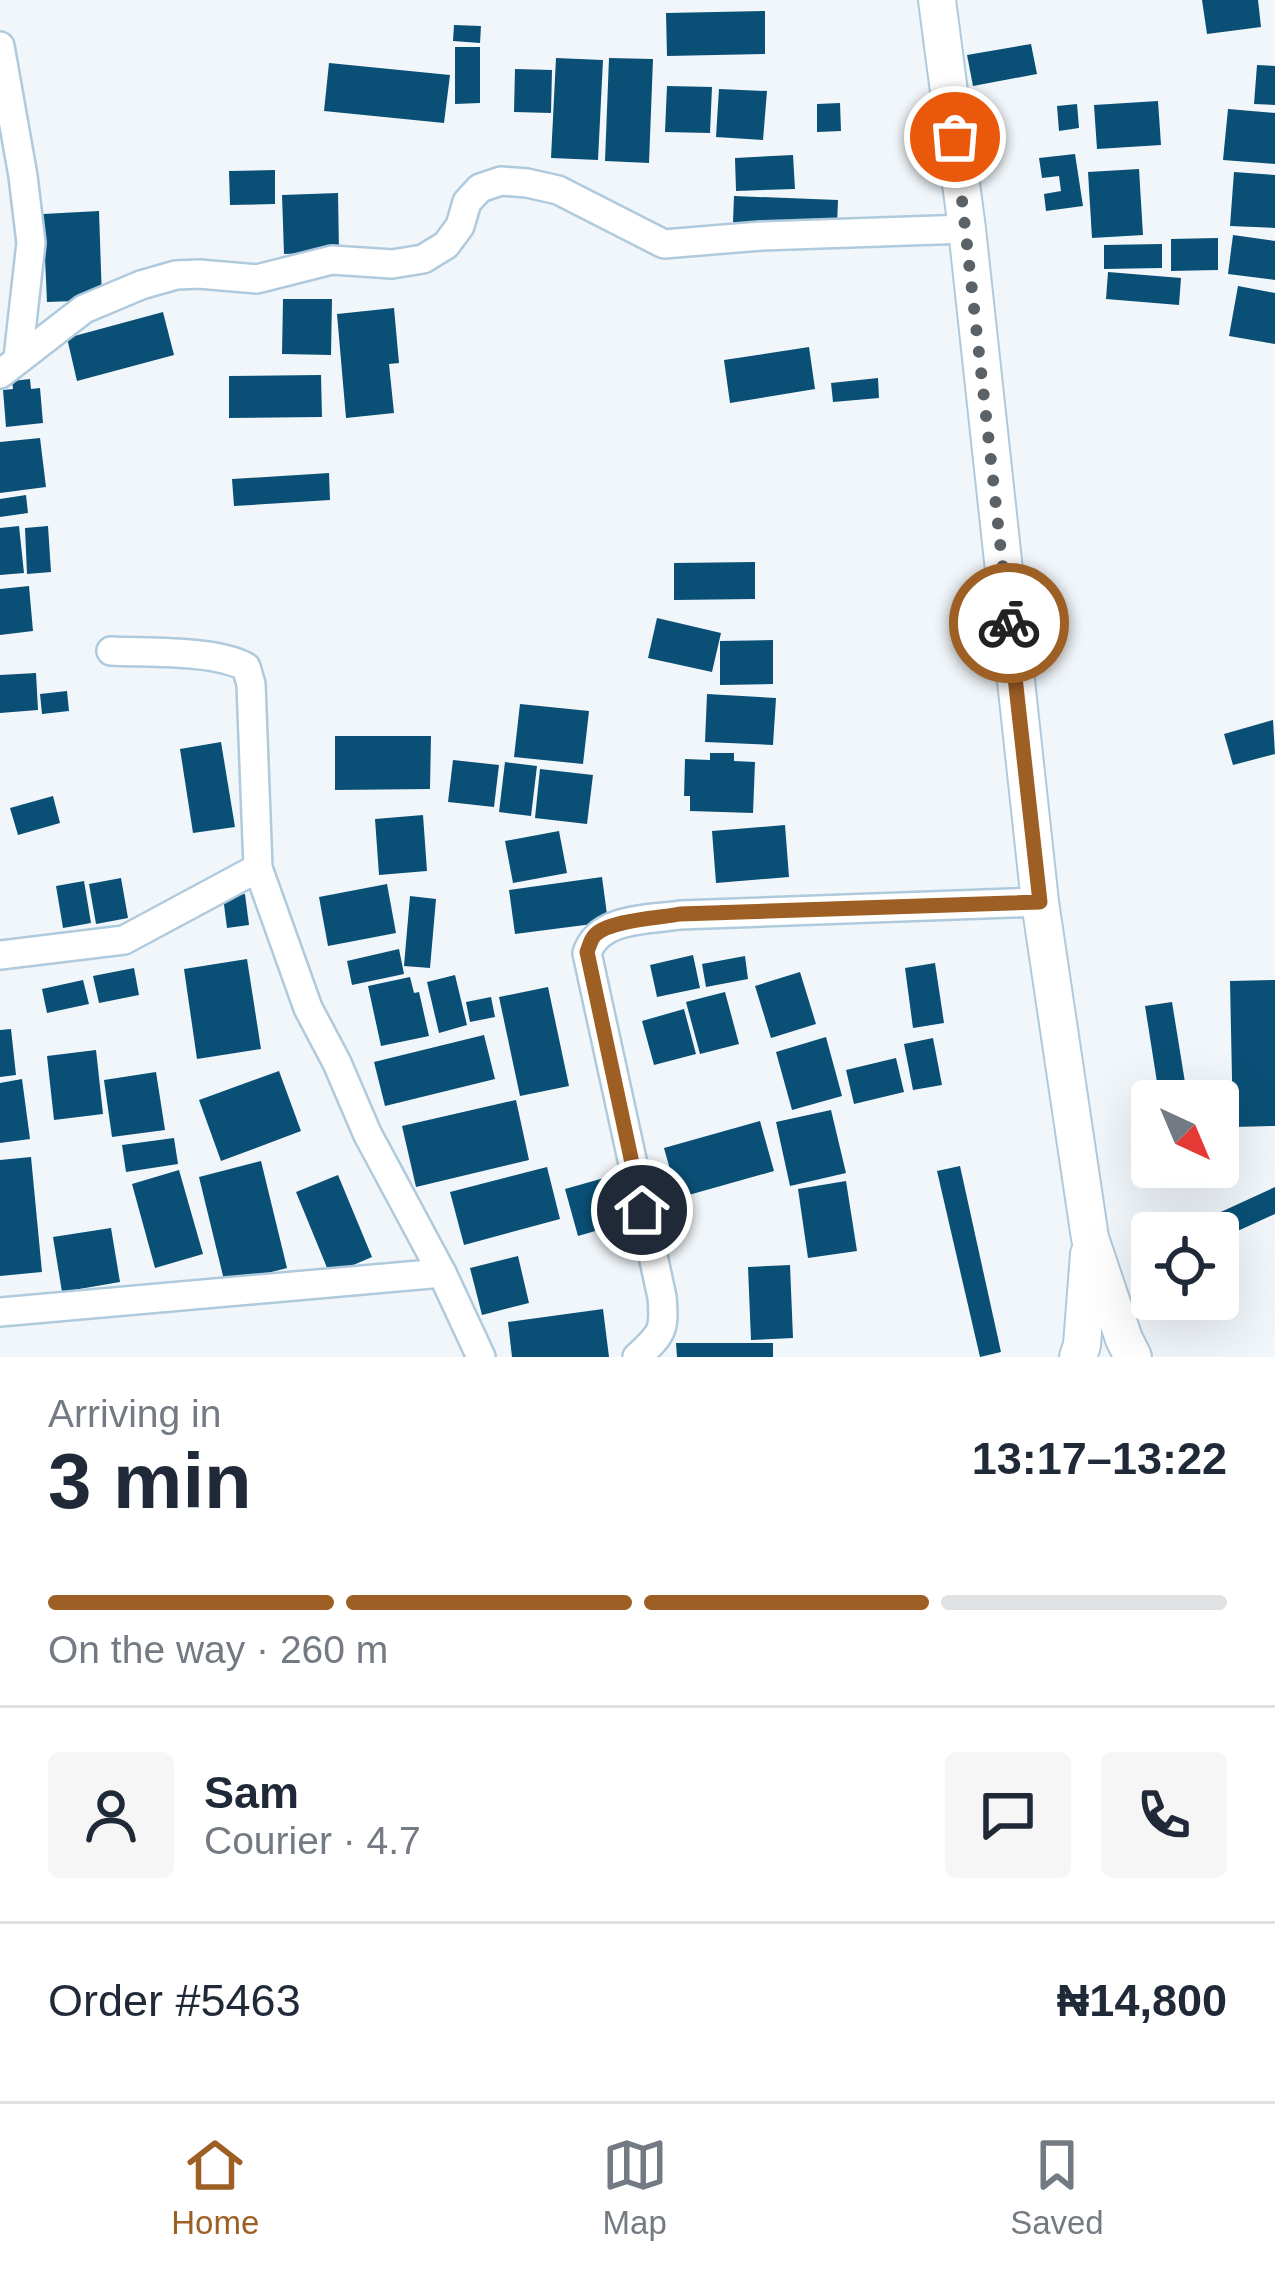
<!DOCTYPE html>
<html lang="en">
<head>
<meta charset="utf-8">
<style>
  :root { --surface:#fff; --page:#f6f6f7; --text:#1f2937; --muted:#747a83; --line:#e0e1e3; --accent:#9e5f25 }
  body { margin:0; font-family:Helvetica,sans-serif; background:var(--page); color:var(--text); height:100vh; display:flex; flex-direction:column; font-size:45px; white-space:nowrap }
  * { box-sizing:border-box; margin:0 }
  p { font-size:39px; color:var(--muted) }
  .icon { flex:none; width:66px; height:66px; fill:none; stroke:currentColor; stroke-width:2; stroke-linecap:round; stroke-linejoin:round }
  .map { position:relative; height:1357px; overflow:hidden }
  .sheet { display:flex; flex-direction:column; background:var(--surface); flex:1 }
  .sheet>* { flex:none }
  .needle { width:78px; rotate:136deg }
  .buttons { position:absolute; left:1131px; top:1080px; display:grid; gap:24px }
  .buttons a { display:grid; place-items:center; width:108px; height:108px; border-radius:12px; background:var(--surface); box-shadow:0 12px 48px #0002; font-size:60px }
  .pin { position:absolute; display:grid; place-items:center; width:102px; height:102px; color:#fff; margin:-51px; border:6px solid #fff; border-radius:50%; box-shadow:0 3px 12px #0007 }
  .courier { position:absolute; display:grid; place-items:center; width:120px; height:120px; margin:-60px; border:9px solid #9e5f25; border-radius:50%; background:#fff; color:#222; box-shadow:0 3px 15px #0007 }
  .summary em { font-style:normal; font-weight:700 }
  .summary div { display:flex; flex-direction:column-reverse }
  .summary { display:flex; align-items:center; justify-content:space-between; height:204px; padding:0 48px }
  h1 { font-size:78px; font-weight:700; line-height:90px }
  .bar { display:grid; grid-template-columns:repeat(4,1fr); gap:18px 12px; align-content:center; height:144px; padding:0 48px }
  .bar i { height:15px; border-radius:9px; background:var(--line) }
  .bar .on { background:var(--accent) }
  .bar p { grid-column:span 4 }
  .line { display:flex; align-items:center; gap:30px; padding:0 48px; border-top:3px solid var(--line) }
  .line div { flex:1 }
  .round { display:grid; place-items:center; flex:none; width:126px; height:126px; border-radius:12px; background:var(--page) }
  .tab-bar { display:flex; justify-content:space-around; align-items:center; height:168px; border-top:3px solid var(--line); background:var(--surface); font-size:33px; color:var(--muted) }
  .tab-bar a { display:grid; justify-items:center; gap:6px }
  .tab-bar .on { color:var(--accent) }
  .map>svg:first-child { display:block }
  .building { fill:#0a5076 }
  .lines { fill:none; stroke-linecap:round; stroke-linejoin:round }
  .minor-casing { stroke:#afcadd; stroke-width:32 }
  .major-casing { stroke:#afcadd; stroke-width:40 }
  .minor { stroke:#fff; stroke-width:27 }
  .major { stroke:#fff; stroke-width:36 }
  .done { stroke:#5a6267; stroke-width:12; stroke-dasharray:0 21.6 }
  .route { stroke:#9e5f25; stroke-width:15 }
</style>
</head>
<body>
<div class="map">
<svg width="1275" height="1357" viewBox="0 0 1275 1357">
  <rect width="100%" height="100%" fill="#f1f6fa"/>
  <g class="building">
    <path d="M1202 0H1258L1261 27 1207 34Z"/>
    <path d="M765 11V54L667 56 666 13Z"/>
    <path d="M454 25 481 26 480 43 453 41Z"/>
    <path d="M1031 44 1037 74 973 86 967 55Z"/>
    <path d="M455 47H480V103L455 104Z"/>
    <path d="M556 58 603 60 598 160 551 158Z"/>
    <path d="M609 58 653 59 649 163 605 161Z"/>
    <path d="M329 63 450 75 444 123 324 111Z"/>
    <path d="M1257 65 1275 66V105L1254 104Z"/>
    <path d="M515 69 552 70 551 113 514 112Z"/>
    <path d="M667 86 712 87 710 133 665 132Z"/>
    <path d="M719 89 767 91 763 140 716 137Z"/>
    <path d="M1158 101 1161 145 1097 149 1094 105Z"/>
    <path d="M840 103 841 131 817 132V104Z"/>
    <path d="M1077 104 1079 128 1059 131 1057 106Z"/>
    <path d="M1228 109 1275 113V164L1223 160Z"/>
    <path d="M1075 154 1083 206 1046 211 1044 194 1061 191 1059 176 1042 178 1039 158Z"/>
    <path d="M793 155 795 189 736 191 735 158Z"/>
    <path d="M1139 169 1143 235 1092 238 1088 172Z"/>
    <path d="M275 170V204L230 205 229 171Z"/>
    <path d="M1234 172 1275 175V228L1230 226Z"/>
    <path d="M338 193 339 252 284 254 282 195Z"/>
    <path d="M734 196 838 200 837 226 733 222Z"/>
    <path d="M99 211 102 300 47 302 43 214Z"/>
    <path d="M1233 235 1275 241V280L1228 274Z"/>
    <path d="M1218 238V270L1171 271V239Z"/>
    <path d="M1162 244V268L1104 269V245Z"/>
    <path d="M1108 272 1181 278 1179 305 1106 299Z"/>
    <path d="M1238 286 1275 293V344L1229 336Z"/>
    <path d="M283 299H332L331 355 282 354Z"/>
    <path d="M394 308 399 363 389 364 394 413 346 418 337 314Z"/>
    <path d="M163 312 174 355 77 381 67 338Z"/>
    <path d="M809 347 815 389 730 403 724 360Z"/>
    <path d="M321 375 322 417 229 418V376Z"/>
    <path d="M878 378 879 398 833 402 831 383Z"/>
    <path d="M30 379 31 389 40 388 43 423 6 427 3 390 13 389 12 381Z"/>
    <path d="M40 438 46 487 0 493V442Z"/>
    <path d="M329 473 330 500 234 506 232 479Z"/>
    <path d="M26 495 28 513 0 517V499Z"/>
    <path d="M19 526 24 573 0 575V528Z"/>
    <path d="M48 526 51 572 27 574 25 528Z"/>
    <path d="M755 562V599L674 600V563Z"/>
    <path d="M29 586 33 631 0 635V589Z"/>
    <path d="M657 618 721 633 712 672 648 658Z"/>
    <path d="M773 640V684L720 685V641Z"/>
    <path d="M36 673 38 710 0 713V675Z"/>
    <path d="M67 691 69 711 42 714 40 694Z"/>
    <path d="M707 694 776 698 773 745 705 742Z"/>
    <path d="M520 704 589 711 583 764 514 757Z"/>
    <path d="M1273 720 1275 754 1233 765 1224 734Z"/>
    <path d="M335 736H431L430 789 335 790Z"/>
    <path d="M221 742 235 827 193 833 180 749Z"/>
    <path d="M710 753H734V761L755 762 753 813 690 811V796H684L685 759 710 760Z"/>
    <path d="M453 760 499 765 494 807 448 802Z"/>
    <path d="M505 762 537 766 531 816 499 812Z"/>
    <path d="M540 769 593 775 587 824 535 818Z"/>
    <path d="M53 796 60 823 18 835 10 808Z"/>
    <path d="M423 815 427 871 379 875 375 819Z"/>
    <path d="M785 825 789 877 716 883 712 831Z"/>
    <path d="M559 831 567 873 513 883 505 841Z"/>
    <path d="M602 877 608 922 515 934 509 890Z"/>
    <path d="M121 878 128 918 96 924 89 884Z"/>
    <path d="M84 881 91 923 63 928 56 886Z"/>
    <path d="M387 884 396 933 328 946 319 897Z"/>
    <path d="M245 894 249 925 227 928 223 897Z"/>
    <path d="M410 896 436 899 430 968 404 966Z"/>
    <path d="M399 949 404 974 352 985 347 961Z"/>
    <path d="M693 955 700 988 657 997 650 965Z"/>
    <path d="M745 956 748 979 706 987 702 964Z"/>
    <path d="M247 959 261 1049 197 1059 184 969Z"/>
    <path d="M935 963 944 1023 913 1028 905 968Z"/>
    <path d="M134 968 139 995 99 1003 93 976Z"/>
    <path d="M800 972 816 1024 771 1038 755 986Z"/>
    <path d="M455 975 467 1025 439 1033 427 982Z"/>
    <path d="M410 977 414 993 419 992 429 1036 381 1046 368 986Z"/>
    <path d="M83 980 89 1004 47 1013 42 989Z"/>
    <path d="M1275 980V1126L1233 1127 1230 981Z"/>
    <path d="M548 987 569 1086 520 1096 499 997Z"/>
    <path d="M725 992 739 1044 700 1054 686 1002Z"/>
    <path d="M491 997 495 1017 470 1022 466 1002Z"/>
    <path d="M1172 1002 1188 1101H1160L1145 1006Z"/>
    <path d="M684 1009 696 1054 654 1065 642 1021Z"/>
    <path d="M11 1029 16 1075 0 1077V1030Z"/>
    <path d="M484 1035 495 1079 385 1106 374 1062Z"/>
    <path d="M826 1037 842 1096 792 1110 776 1052Z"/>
    <path d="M933 1038 942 1085 913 1090 904 1044Z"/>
    <path d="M96 1050 103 1114 54 1120 47 1056Z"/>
    <path d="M896 1058 904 1092 854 1104 846 1070Z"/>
    <path d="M279 1071 301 1131 221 1161 199 1100Z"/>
    <path d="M156 1072 165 1130 112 1137 104 1080Z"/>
    <path d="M22 1079 30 1139 0 1143V1083Z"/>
    <path d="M516 1100 529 1160 416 1187 402 1126Z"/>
    <path d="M831 1110 846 1173 790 1186 776 1122Z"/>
    <path d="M760 1121 774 1171 678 1198 664 1148Z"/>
    <path d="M174 1138 178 1164 126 1172 122 1145Z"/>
    <path d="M31 1157 42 1272 0 1276V1160Z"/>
    <path d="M261 1161 287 1268 225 1284 199 1177Z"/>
    <path d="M960 1166 1001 1352 980 1357 937 1171Z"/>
    <path d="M547 1167 560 1219 464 1245 450 1192Z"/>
    <path d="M179 1170 203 1254 155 1268 132 1184Z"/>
    <path d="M338 1175 372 1257 330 1275 296 1192Z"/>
    <path d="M604 1178 616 1225 578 1236 565 1189Z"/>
    <path d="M846 1181 857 1251 808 1258 798 1189Z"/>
    <path d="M1275 1187V1214L1218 1240V1233H1175Z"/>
    <path d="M111 1228 120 1282 62 1292 53 1237Z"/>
    <path d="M518 1256 529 1303 482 1315 470 1268Z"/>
    <path d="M1152 1258V1299H1168L1155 1305 1135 1267Z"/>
    <path d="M790 1265 793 1338 751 1340 748 1267Z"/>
    <path d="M603 1309 609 1357H512L508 1322Z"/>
    <path d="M676 1343H773V1357H677Z"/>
  </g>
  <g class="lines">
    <defs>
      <g id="minor">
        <path d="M0 46 23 176 31 243 18 358"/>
        <path d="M0 374 84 309 141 285 176 275 199 274 257 279 332 260 392 264 423 259 446 245 460 226 467 202 480 188 501 181 527 183 558 190 664 244 761 236 967 229"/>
        <path d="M111 651C148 653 216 650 246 667L251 684 258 868 308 1008 337 1063 367 1133 442 1273 481 1357"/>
        <path d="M0 955 124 940 258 868"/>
        <path d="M0 1312 442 1273"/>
        <path d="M637 1357C662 1334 665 1331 662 1297L587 953C599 917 648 920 680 915L1040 902"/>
      </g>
      <g id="major">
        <path d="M937 0 967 229 1040 902 1090 1238 1124 1339 1133 1357"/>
        <path d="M1078 1357 1082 1345 1089 1254"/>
      </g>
    </defs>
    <use href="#minor" class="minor-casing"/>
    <use href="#major" class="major-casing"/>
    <use href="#minor" class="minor"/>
    <use href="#major" class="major"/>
  </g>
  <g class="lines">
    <path class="done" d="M955 137 1009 623"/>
    <path class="route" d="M642 1210 587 952C590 945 590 940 595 935 609 920 660 918 680 914L1040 902 1009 623"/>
  </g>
</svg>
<div class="buttons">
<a><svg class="needle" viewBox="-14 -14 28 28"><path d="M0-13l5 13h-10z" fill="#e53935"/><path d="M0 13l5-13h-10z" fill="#747a83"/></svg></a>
<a><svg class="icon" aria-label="locate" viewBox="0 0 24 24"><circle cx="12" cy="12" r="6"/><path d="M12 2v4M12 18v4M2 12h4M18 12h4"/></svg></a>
</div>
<div class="pin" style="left:955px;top:137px;background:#ea580c"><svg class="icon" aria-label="bag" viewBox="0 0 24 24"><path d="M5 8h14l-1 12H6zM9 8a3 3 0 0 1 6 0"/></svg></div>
<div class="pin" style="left:642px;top:1210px;background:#1f2937"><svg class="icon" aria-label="home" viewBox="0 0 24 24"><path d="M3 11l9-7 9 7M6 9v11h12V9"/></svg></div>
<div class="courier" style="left:1009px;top:623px"><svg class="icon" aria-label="bike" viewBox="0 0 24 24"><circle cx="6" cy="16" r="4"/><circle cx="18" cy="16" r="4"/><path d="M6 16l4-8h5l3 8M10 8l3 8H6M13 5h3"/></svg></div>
</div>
<section class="sheet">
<div class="summary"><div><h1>3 min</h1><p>Arriving in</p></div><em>13:17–13:22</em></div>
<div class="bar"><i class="on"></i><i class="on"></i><i class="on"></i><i></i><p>On the way · 260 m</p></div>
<div class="line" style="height:216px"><a class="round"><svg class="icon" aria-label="person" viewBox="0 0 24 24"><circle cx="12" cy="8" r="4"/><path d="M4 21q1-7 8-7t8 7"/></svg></a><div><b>Sam</b><p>Courier · 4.7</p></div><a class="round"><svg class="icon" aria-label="chat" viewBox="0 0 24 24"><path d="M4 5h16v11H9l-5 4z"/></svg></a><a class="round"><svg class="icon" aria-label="phone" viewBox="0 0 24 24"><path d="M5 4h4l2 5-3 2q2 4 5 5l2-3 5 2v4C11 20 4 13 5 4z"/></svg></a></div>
<div class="line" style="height:156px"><div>Order #5463</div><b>₦14,800</b></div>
</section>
<nav class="tab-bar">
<a class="on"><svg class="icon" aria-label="home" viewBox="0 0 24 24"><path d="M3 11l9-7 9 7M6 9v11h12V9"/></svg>Home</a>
<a><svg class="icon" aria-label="map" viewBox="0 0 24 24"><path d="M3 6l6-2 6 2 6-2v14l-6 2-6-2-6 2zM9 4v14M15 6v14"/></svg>Map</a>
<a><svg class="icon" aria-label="saved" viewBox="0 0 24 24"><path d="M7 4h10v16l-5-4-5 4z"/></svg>Saved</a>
</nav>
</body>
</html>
